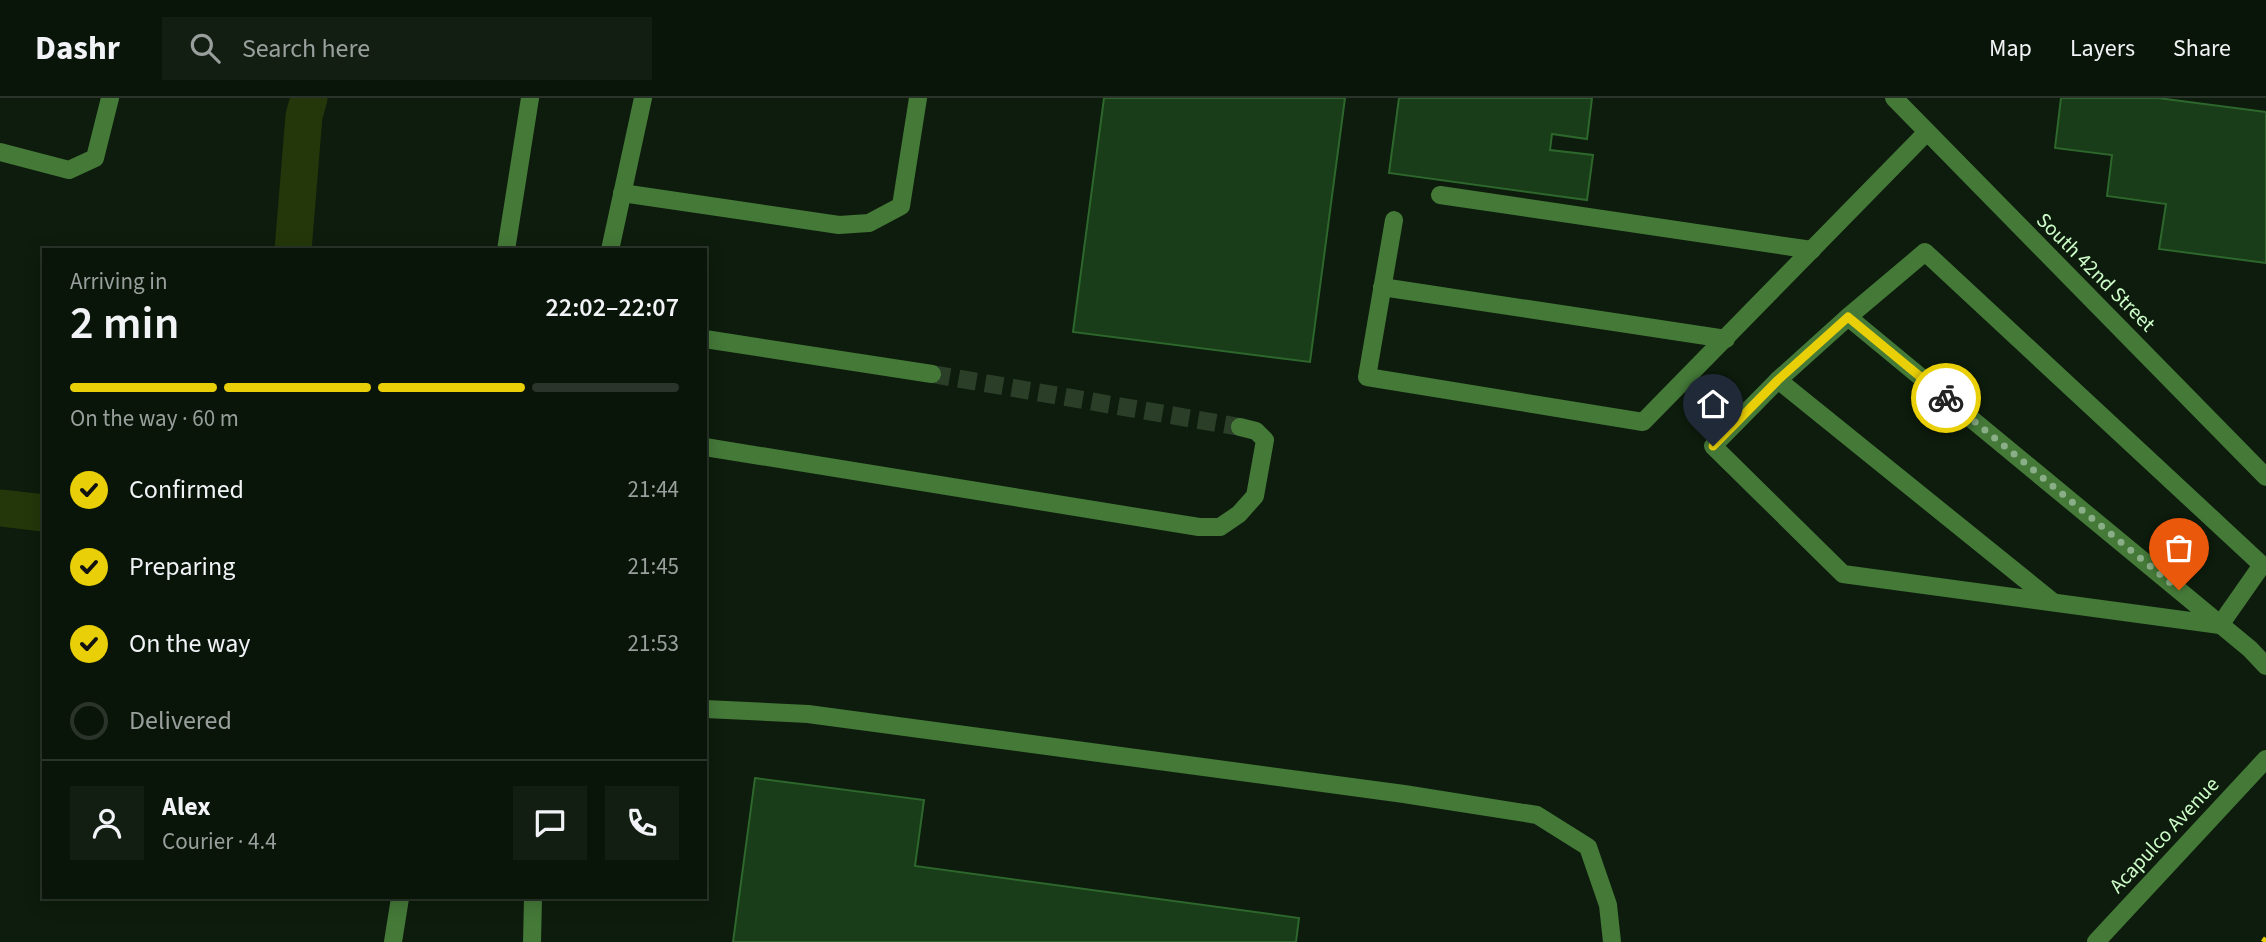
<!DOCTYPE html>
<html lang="en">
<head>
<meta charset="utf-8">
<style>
  :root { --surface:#0a1509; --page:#131e12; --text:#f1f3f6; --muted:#999f9c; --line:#2a342a; --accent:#e9cf08 }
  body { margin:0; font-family:"Source Sans 3",sans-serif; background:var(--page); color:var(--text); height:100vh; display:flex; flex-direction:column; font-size:26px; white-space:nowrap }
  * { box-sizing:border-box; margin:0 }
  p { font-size:23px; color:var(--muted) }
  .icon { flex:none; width:38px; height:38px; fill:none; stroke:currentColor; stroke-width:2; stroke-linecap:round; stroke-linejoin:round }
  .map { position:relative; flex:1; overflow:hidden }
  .side { position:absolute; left:42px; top:150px; width:665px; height:651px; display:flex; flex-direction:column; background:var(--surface); border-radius:0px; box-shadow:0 4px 18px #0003,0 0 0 2px var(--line) }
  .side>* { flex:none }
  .pin { position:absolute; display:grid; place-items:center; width:60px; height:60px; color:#fff; margin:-72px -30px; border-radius:50% 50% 50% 0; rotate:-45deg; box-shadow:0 0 7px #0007 }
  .pin .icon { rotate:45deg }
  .courier { position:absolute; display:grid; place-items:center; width:70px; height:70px; margin:-35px; border:5px solid #e9cf08; border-radius:50%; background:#fff; color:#222; box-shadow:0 2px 9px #0007 }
  .headline em { font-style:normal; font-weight:600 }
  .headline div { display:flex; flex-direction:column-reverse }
  .headline { display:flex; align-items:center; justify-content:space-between; height:119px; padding:0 28px }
  h1 { font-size:46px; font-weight:600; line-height:52px }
  .bar { display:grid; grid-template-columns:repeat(4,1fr); gap:10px 7px; align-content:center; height:84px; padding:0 28px }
  .bar i { height:9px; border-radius:5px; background:var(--line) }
  .bar .on { background:var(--accent) }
  .bar p { grid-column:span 4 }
  .line { display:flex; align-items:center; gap:18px; padding:0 28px; border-top:2px solid var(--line) }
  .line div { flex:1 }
  .round { display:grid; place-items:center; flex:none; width:74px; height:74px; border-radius:0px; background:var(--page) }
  ol { padding:0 28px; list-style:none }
  li { display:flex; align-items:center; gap:21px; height:77px }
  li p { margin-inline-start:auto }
  li .icon { padding:7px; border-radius:50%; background:var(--accent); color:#111; stroke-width:4 }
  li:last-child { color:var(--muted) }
  li i { width:38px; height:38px; border:4px solid var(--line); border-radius:50% }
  header { display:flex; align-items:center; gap:42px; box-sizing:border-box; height:98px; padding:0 35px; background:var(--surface); border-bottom:2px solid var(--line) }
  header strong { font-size:33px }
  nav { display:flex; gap:38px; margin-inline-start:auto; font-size:24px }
  .search { width:490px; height:63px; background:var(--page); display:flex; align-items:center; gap:18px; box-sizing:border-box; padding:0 24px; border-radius:0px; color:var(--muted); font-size:26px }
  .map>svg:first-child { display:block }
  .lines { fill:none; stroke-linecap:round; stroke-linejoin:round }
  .canal { stroke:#24370a; stroke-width:37 }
  .building { fill:#193c19; stroke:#2d672c; stroke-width:2 }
  .minor-tunnel { stroke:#2a3e28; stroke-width:18; stroke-dasharray:18 9; stroke-linecap:butt }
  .minor { stroke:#447938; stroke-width:18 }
  .rail { stroke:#e9cf08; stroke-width:5; stroke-dasharray:10 9; stroke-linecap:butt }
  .done { stroke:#8aae87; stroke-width:7; stroke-dasharray:0 12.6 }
  .route { stroke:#e9cf08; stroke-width:9 }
  .labels { text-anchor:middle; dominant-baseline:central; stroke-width:5; stroke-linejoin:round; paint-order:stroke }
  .street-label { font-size:21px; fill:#cefdc9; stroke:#0d1c0c }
</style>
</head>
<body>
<header>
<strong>Dashr</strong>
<div class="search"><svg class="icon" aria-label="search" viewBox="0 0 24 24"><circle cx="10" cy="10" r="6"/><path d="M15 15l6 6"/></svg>Search here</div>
<nav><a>Map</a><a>Layers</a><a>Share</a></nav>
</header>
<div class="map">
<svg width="2266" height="844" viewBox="0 0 2266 844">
  <rect width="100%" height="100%" fill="#0d1c0c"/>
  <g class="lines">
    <g class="canal">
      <path d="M293 152 304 18 309 0"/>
      <path d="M0 410 44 415"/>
    </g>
  </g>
  <g class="building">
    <path d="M1104 0H1345L1310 264 1073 234Z"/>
    <path d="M1399 0H1592L1587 41 1552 36 1550 52 1593 57 1587 102 1389 75Z"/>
    <path d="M2061 0H2158L2266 14V165L2159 151 2166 106 2107 98 2112 57 2055 50Z"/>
    <path d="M755 680 924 702 915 768 1299 820 1296 844H733Z"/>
  </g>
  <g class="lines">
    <path class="minor-tunnel" d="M932 276 1240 329"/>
    <g class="minor">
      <path d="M1894 0 2266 379"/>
      <path d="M0 54 69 72 95 60 110 0"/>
      <path d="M622 95 839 127 869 125 901 108 918 0"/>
      <path d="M1440 97 1812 152"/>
      <path d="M1394 122 1367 279 1643 324 1927 34"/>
      <path d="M506 152 530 0"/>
      <path d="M610 152 643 0"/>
      <path d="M1382 189 1726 241"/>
      <path d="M1848 219 1925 154 2262 467 2220 527"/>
      <path d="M705 241 932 276"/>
      <path d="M1778 282 2053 504"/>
      <path d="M705 349 1199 429H1220L1239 416 1255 398 1265 342 1256 333 1240 329"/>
      <path d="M2220 527 1843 476 1713 348 1778 282 1848 219 2250 551 2266 568"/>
      <path d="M705 611 808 616 1404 696 1537 717 1588 749 1608 807 1612 844"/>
      <path d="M393 844 400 800"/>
      <path d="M532 844 533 800"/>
      <path d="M2096 844 2266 661"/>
    </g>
    <path class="rail" d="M2263 844 2266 840"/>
  </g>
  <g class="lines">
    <path class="done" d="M1946 300 2179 492"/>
    <path class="route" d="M1713 348 1778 282 1848 219 1946 300"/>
  </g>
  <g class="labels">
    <g class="street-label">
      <text transform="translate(2096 174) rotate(45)">South 42nd Street</text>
      <text transform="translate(2164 737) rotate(-47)">Acapulco Avenue</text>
    </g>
  </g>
</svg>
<div class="pin" style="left:2179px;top:492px;background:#ea580c"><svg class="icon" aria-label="bag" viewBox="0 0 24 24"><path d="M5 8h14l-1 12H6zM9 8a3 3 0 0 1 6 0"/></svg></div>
<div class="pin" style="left:1713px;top:348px;background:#1f2937"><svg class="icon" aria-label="home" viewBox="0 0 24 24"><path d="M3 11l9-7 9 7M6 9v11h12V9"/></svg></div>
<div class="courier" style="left:1946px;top:300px"><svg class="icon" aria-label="bike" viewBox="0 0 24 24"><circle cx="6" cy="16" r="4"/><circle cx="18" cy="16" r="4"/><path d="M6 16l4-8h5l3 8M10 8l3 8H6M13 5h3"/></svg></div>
<section class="side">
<div class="headline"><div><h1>2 min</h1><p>Arriving in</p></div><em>22:02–22:07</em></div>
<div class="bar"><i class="on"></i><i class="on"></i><i class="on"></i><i></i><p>On the way · 60 m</p></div>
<ol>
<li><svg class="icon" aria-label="check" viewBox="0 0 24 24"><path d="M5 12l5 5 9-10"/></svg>Confirmed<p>21:44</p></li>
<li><svg class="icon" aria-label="check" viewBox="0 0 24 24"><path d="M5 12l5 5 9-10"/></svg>Preparing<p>21:45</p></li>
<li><svg class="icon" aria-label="check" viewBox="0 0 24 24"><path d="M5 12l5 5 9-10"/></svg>On the way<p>21:53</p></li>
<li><i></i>Delivered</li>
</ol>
<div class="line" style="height:126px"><a class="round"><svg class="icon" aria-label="person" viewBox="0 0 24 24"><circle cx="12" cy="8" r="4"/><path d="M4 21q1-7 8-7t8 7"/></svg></a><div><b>Alex</b><p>Courier · 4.4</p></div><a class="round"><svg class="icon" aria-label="chat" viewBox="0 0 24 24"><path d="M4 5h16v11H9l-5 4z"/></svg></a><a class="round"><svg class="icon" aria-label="phone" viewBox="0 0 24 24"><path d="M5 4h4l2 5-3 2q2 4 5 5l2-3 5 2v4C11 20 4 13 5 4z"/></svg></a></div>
</section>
</div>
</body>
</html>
